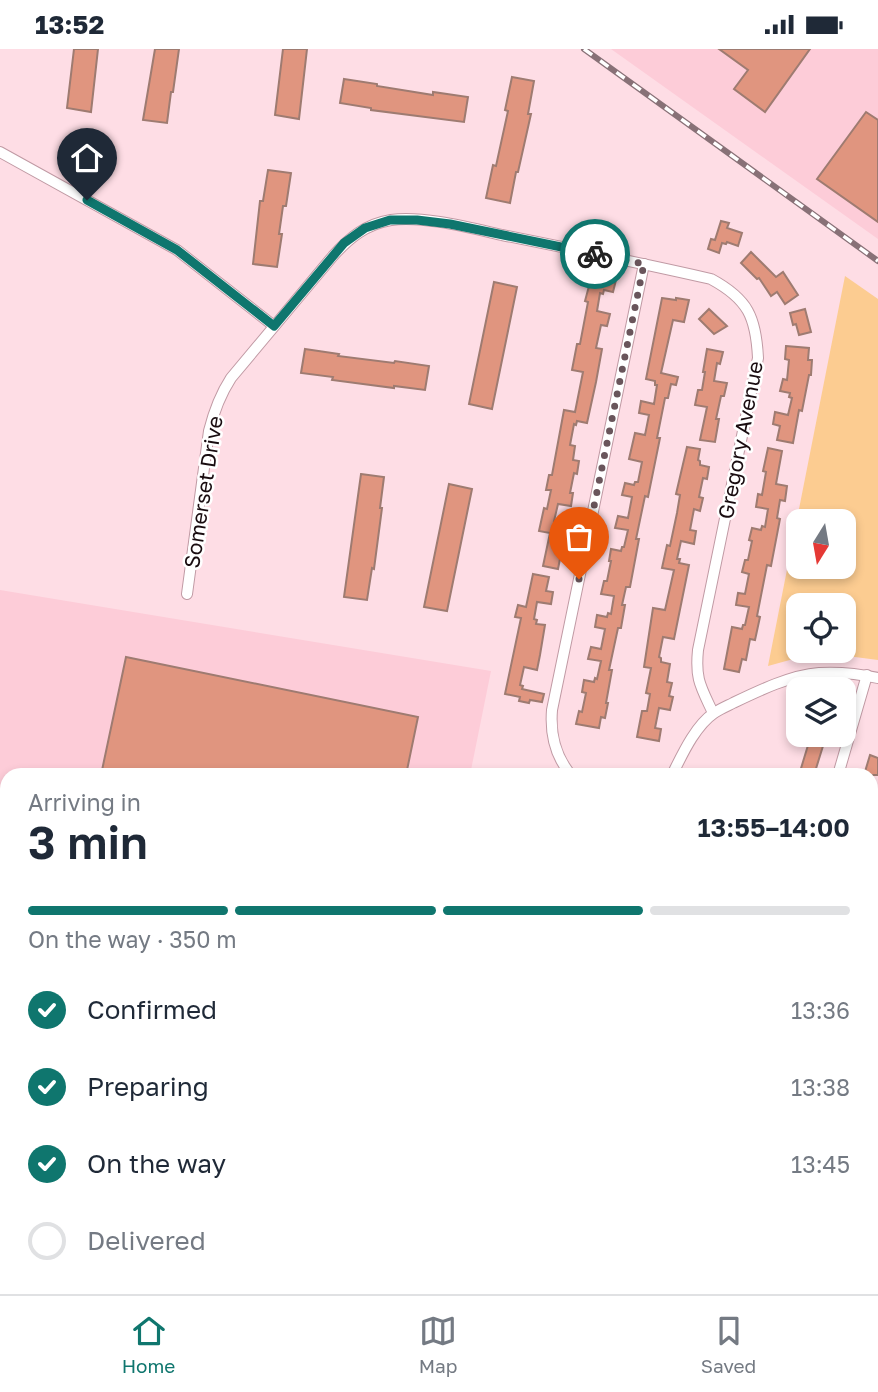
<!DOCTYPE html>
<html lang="en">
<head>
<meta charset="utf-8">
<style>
  :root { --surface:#fff; --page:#f6f6f7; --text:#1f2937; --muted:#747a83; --line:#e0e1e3; --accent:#0f766e }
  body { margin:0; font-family:"Golos Text",sans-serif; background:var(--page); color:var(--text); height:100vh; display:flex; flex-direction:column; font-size:26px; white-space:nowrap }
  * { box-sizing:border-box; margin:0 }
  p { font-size:23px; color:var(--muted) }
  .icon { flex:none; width:38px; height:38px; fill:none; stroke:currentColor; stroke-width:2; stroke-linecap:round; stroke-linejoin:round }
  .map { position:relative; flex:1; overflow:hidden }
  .side { position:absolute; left:0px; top:719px; width:878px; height:527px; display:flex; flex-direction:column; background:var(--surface); border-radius:21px 21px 0 0; box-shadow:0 4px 10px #0003 }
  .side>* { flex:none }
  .needle { width:46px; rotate:191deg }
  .controls { position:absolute; left:786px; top:460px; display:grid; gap:14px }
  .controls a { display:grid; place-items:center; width:70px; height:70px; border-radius:14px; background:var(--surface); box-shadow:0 4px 10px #0003; font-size:35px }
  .pin { position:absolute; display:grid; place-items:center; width:60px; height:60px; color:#fff; margin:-72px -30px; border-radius:50% 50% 50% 0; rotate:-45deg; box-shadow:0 0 7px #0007 }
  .pin .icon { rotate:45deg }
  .courier { position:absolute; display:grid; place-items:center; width:70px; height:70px; margin:-35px; border:5px solid #0f766e; border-radius:50%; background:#fff; color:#222; box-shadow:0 2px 9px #0007 }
  .summary em { font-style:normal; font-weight:600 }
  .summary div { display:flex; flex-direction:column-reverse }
  .summary { display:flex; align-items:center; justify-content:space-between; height:119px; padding:0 28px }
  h1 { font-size:46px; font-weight:600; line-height:52px }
  .bar { display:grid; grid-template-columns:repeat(4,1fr); gap:10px 7px; align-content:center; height:84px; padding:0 28px }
  .bar i { height:9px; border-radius:5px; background:var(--line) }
  .bar .selected { background:var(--accent) }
  .bar p { grid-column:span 4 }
  ol { padding:0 28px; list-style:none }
  li { display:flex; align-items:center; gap:21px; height:77px }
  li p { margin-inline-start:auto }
  li .icon { padding:7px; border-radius:50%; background:var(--accent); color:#fff; stroke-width:4 }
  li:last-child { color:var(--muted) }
  li i { width:38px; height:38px; border:4px solid var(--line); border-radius:50% }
  .status { display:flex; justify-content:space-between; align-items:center; height:49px; padding:0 35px; background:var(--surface); direction:ltr }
  .status svg { height:19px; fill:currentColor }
  .dock { display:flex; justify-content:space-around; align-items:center; height:98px; border-top:2px solid var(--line); background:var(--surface); font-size:19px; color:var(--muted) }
  .dock a { display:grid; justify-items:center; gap:4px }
  .dock .selected { color:var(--accent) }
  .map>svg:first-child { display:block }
  .built { fill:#fdccd8 }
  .green { fill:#fccc91; fill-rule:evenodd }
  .building { fill:#e0957f; stroke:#9e7b71; stroke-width:2 }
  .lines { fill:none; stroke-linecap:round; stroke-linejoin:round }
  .minor-casing { stroke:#c09aa4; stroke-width:12 }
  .minor { stroke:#fff; stroke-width:10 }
  .rail-casing { stroke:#887177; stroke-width:6 }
  .rail { stroke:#fff; stroke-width:3.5; stroke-dasharray:10; stroke-linecap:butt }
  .done { stroke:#69555b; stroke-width:7; stroke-dasharray:0 12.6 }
  .route { stroke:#0f766e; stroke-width:9 }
  .labels { text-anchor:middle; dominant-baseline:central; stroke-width:5; stroke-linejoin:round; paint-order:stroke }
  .street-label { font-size:21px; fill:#190c10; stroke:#fff }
</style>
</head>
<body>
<div class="status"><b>13:52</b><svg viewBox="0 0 49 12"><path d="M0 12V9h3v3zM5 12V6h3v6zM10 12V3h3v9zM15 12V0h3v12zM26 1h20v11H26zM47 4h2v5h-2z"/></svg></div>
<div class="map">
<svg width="878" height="1245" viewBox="0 0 878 1245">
  <rect width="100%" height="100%" fill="#fedde5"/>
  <g class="built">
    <path d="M611 0H878V190L750 99Z"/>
    <path d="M0 541 491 622 470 726H7V1239H368L366 1245H0Z"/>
  </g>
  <path class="green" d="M845 227 878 250V611L832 605 797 609 768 617ZM798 472H844V518H798ZM798 556H844V602H798Z"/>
  <g class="building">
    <path d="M74 0H98L91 63 67 59Z"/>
    <path d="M155 0H179L173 43H171L167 74 143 71Z"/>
    <path d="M283 0H307L299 70 275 66Z"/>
    <path d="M719 0H810L765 63 734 40 748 21Z"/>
    <path d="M512 28 534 32 528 65H531L518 123H516L510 154 486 149 493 116 496 117 508 62 505 61Z"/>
    <path d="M344 30 377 35V37L433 46V43L468 48 464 73 371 61V59L340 54Z"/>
    <path d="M866 63 878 71V173L817 130Z"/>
    <path d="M268 121 291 124 286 157H283L279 185H282L277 218 253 215 260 152H263Z"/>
    <path d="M721 172 729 174 727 179 742 184 738 197 727 193 726 195 722 194 719 204 708 200 711 190 715 191Z"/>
    <path d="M751 203 776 228 783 223 798 246 785 255 777 243 771 247 759 229 757 230 741 214Z"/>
    <path d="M585 228 605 232 606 229 616 231 613 243 604 241 603 245 600 244 597 262 610 265 607 277 601 276 596 299 602 300 596 333 587 374 577 372 576 376 574 375 570 396 575 397 573 411 579 412 577 425 574 424 570 444H573L571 457 558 455 554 472 557 473 556 477 566 479 558 520 543 517 550 484 539 482 544 459 547 460 551 441H546L549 426H552L564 361 575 363 583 323 572 321 577 295H580L588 253 585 252 589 237 583 236Z"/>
    <path d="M494 233 517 238 492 360 469 355Z"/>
    <path d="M662 249 676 251V249L689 251 684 273 673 271 661 324 678 328 676 336 671 335 668 349H665L657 389H660L648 448 645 447 636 490H639L630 538H626L622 556H625L621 579H618L609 621H612L606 654H608L605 669 601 668 599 679 576 675 579 662 582 663 586 644 582 643 584 631 594 633 595 629 597 630 601 612 588 610 591 598 601 600 605 580 595 578 597 566 607 568 608 564 611 565 614 547 601 545 604 532H607L611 512H609L611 500 621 502 622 498H624L628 481 615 479 618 467 628 469 632 448 622 446 625 434 634 436 635 433H638L642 413 629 410 635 384 645 386 649 366 639 364 641 352 654 355 657 336H655V332L646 330Z"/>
    <path d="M709 260 727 277 714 285 699 270Z"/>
    <path d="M805 260 811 283 799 286 796 275 793 276 790 264Z"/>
    <path d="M786 297 809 299 808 311H812L811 326H809L802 362 799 361 793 394 777 391 780 377 773 375 775 363 788 366 792 349 789 348 790 344 780 342 783 330 787 331 789 311 785 310Z"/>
    <path d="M305 300 339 305 338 307 394 314 395 312 429 317 425 341 394 337V339L332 331 333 328 301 324Z"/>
    <path d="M707 300 723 303 720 315 717 314 714 332 727 334 724 347H721L716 370H719L715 393 700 391 707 358 695 356 698 341H702L705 323H703Z"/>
    <path d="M687 398 700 400 698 411 700 412V416L709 418 707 430 703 429 699 448 703 449 700 462 694 460 690 481 696 482 694 495 681 492 677 510H680L679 514 689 516 674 590 663 588 659 608 661 609V613L670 615 667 633 672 634 669 647 673 648 670 661 659 659 655 679 661 680 659 692 637 688 642 662H647L650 645 646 644 651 619 644 618 653 559 665 561 674 521 662 519 667 496 670 497 677 464 680 446 676 445Z"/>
    <path d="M768 399 782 402 776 435 787 437 785 452 780 451 777 469 780 470 771 517 767 516 757 567 760 568 755 591 750 590 746 611 742 610 739 623 724 620 732 578 742 580 743 576H745L749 558 736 556 738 544 745 545 749 525 742 523 745 511H748L752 492 749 491 752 479 761 481 762 477 765 478 768 460 756 458 758 445 762 446 766 423 763 422Z"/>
    <path d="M361 425 384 428 380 459H382L374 520 372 519 367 551 344 548Z"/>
    <path d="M449 435 472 440 447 562 424 558Z"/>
    <path d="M533 525 549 528 546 542 553 543 551 555 537 553 534 570 537 571 536 575 545 576 540 606 537 621 524 618 520 636 523 637 522 640 544 645 542 653 530 651 529 654 519 652 520 648 505 645 521 569 515 568 518 556 526 558Z"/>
    <path d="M126 608 418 668 406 726H101Z"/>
    <path d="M809 693 823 697 814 726H799Z"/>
    <path d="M870 706 878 709V726H864Z"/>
  </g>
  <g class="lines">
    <defs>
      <g id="minor">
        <path d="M0 103 177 201 274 277"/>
        <path d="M187 545 209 382C214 362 220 346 231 329L333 207C349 189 366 175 391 171 421 166 471 179 502 186 572 200 641 214 711 230 748 250 756 268 758 309L698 601C695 631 701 638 713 664"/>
        <path d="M571 726C555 707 550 686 552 661L644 215"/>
        <path d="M672 726C682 706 695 677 714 664 720 660 727 657 733 654 758 642 791 626 819 624 838 623 860 625 878 629"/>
        <path d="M838 726 867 626"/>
        <path d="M0 911H7"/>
        <path d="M872 1030 878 1016"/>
        <path d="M593 1239 632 1245"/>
        <path d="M143 1245 144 1239"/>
      </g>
    </defs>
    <use href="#minor" class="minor-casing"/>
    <use href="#minor" class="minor"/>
    <defs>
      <path id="rail" d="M584 0 878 212"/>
    </defs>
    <use href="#rail" class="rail-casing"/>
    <use href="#rail" class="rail"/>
  </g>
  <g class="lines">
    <path class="done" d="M579 530 644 215 595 205"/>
    <path class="route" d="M87 151 177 201 274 277 344 194 365 179 390 171H417L450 175 595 205"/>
  </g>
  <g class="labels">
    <g class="street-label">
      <text transform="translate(740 391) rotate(-79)">Gregory Avenue</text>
      <text transform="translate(203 443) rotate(-81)">Somerset Drive</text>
    </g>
  </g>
</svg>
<div class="controls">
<a><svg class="needle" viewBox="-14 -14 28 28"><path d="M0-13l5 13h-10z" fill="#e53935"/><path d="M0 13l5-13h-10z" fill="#747a83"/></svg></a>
<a><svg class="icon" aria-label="locate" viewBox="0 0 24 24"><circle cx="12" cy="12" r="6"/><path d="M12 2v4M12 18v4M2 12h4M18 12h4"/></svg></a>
<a><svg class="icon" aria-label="layers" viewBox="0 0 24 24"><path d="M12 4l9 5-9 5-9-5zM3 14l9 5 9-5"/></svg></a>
</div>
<div class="pin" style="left:579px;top:530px;background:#ea580c"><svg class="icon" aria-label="bag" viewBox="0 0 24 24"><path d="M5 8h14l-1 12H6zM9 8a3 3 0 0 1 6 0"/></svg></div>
<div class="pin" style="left:87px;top:151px;background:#1f2937"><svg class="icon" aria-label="home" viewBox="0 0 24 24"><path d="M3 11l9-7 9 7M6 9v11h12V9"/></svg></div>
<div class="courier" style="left:595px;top:205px"><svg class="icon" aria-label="bike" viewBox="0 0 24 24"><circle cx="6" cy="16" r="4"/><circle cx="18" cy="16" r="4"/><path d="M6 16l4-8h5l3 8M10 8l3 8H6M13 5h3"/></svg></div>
<section class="side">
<div class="summary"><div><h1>3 min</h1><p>Arriving in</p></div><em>13:55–14:00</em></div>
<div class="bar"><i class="selected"></i><i class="selected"></i><i class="selected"></i><i></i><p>On the way · 350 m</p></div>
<ol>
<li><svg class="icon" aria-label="check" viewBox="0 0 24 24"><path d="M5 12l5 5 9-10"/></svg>Confirmed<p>13:36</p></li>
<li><svg class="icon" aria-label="check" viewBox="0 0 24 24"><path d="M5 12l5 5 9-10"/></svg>Preparing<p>13:38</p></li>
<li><svg class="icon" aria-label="check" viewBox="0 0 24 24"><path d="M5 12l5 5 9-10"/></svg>On the way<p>13:45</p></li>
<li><i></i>Delivered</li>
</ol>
</section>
</div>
<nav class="dock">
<a class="selected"><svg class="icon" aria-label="home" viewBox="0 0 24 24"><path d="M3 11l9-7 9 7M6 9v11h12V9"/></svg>Home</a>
<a><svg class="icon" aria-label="map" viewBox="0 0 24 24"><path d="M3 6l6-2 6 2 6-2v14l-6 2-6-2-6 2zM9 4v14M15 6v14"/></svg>Map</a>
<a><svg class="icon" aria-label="saved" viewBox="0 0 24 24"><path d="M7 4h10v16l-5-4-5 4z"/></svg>Saved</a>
</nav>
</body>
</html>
